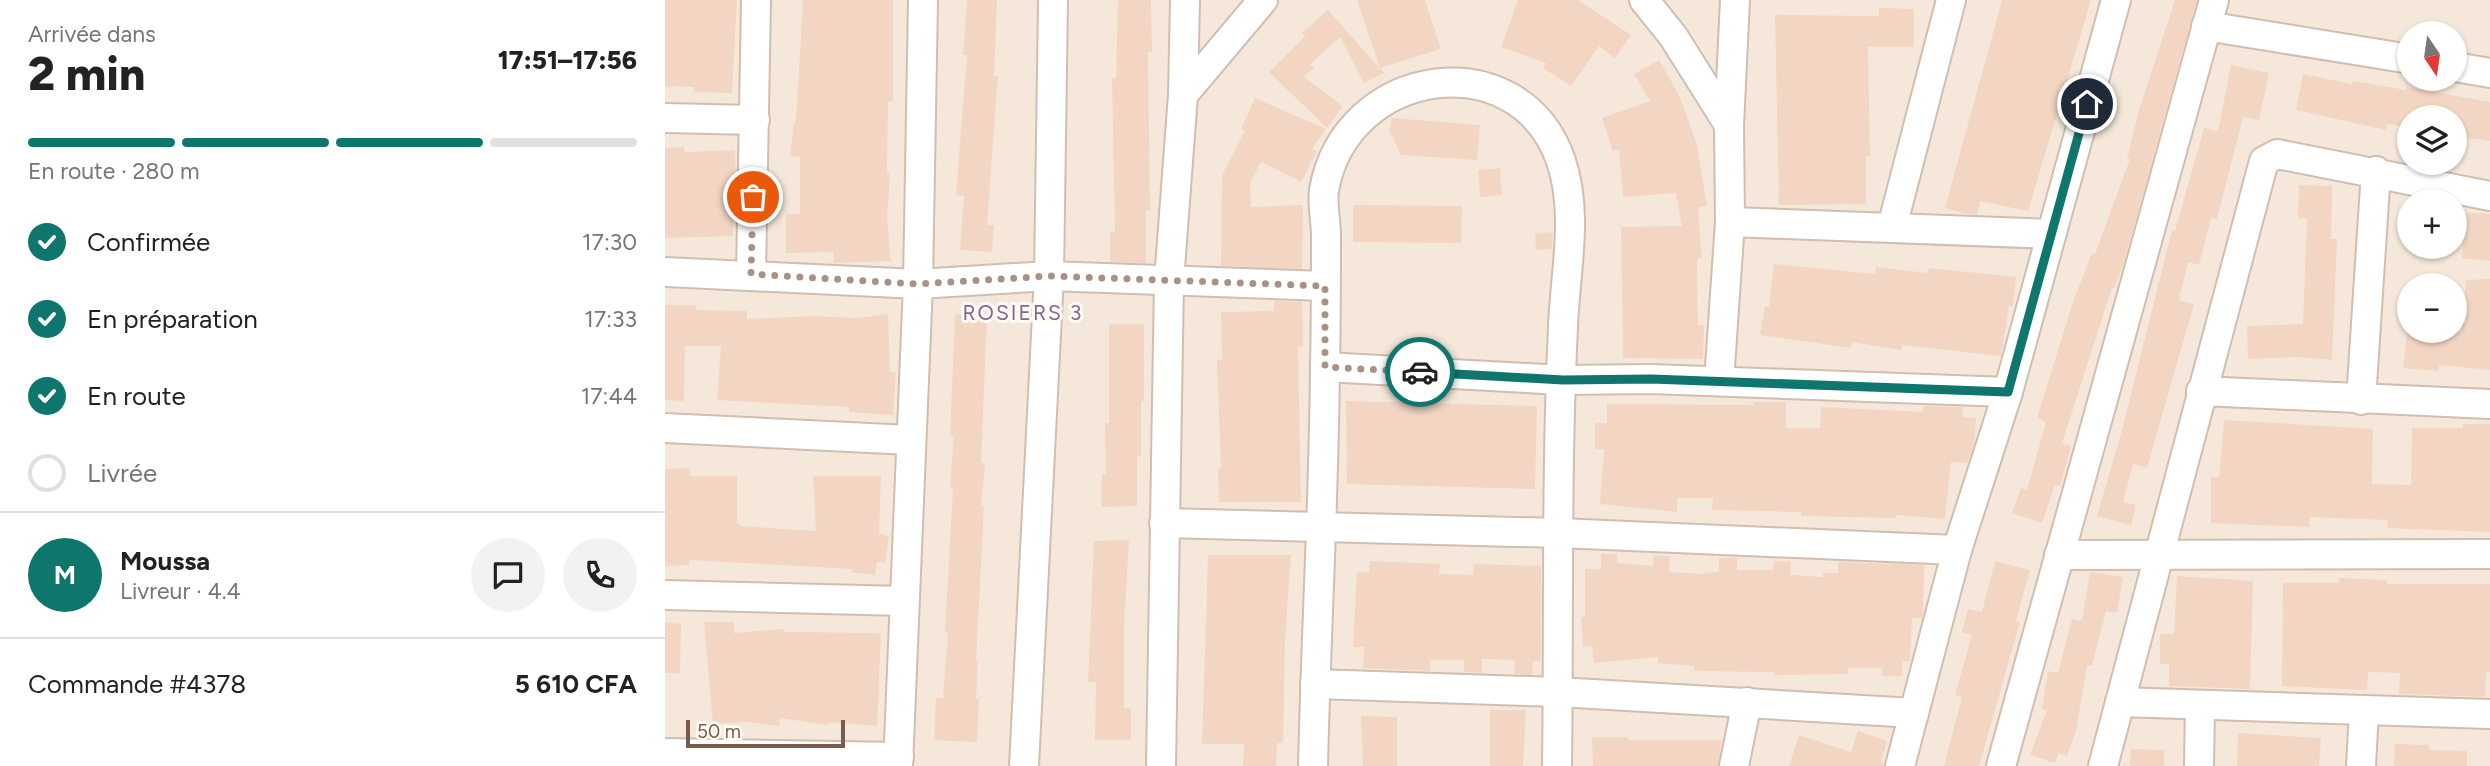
<!DOCTYPE html>
<html lang="fr">
<head>
<meta charset="utf-8">
<style>
  :root { --surface:#fff; --page:#f2f2f2; --text:#222; --muted:#767676; --line:#e0e0e0; --accent:#0f766e }
  body { margin:0; font-family:Figtree,sans-serif; background:var(--page); color:var(--text); height:100vh; display:flex; flex-direction:column; font-size:26px; white-space:nowrap }
  * { box-sizing:border-box; margin:0 }
  p { font-size:23px; color:var(--muted) }
  .icon { flex:none; width:38px; height:38px; fill:none; stroke:currentColor; stroke-width:2; stroke-linecap:round; stroke-linejoin:round }
  .map { position:relative; flex:1; overflow:hidden }
  .side { display:flex; flex-direction:column; background:var(--surface); width:665px }
  .side>* { flex:none }
  .needle { width:46px; rotate:167deg }
  .controls { position:absolute; left:1732px; top:21px; display:grid; gap:14px }
  .controls a { display:grid; place-items:center; width:70px; height:70px; border-radius:50%; background:var(--surface); box-shadow:0 2px 5px #0004; font-size:35px }
  .scale { position:absolute; left:21px; bottom:18px; width:159px; box-sizing:border-box; padding-left:7px; border:4px solid #7a5c4d; border-top:0; font-size:19px; line-height:24px; white-space:nowrap; color:#7a5c4d; -webkit-text-stroke:5px #fffaf3; paint-order:stroke }
  .pin { position:absolute; display:grid; place-items:center; width:60px; height:60px; color:#fff; margin:-30px; border:4px solid #fff; border-radius:50%; box-shadow:0 2px 7px #0007 }
  .courier { position:absolute; display:grid; place-items:center; width:70px; height:70px; margin:-35px; border:5px solid #0f766e; border-radius:50%; background:#fff; color:#222; box-shadow:0 2px 9px #0007 }
  .headline em { font-style:normal; font-weight:800 }
  .headline div { display:flex; flex-direction:column-reverse }
  .headline { display:flex; align-items:center; justify-content:space-between; height:119px; padding:0 28px }
  h1 { font-size:46px; font-weight:800; line-height:52px }
  .bar { display:grid; grid-template-columns:repeat(4,1fr); gap:10px 7px; align-content:center; height:84px; padding:0 28px }
  .bar i { height:9px; border-radius:5px; background:var(--line) }
  .bar .on { background:var(--accent) }
  .bar p { grid-column:span 4 }
  .line { display:flex; align-items:center; gap:18px; padding:0 28px; border-top:2px solid var(--line) }
  .line div { flex:1 }
  .round { display:grid; place-items:center; flex:none; width:74px; height:74px; border-radius:37px; background:var(--page) }
  ol { padding:0 28px; list-style:none }
  li { display:flex; align-items:center; gap:21px; height:77px }
  li p { margin-inline-start:auto }
  li .icon { padding:7px; border-radius:50%; background:var(--accent); color:#fff; stroke-width:4 }
  li:last-child { color:var(--muted) }
  li i { width:38px; height:38px; border:4px solid var(--line); border-radius:50% }
  main { display:flex; flex:1; min-height:0 }
  .map>svg:first-child { display:block }
  .residential { fill:#f5e8da; fill-rule:evenodd }
  .building { fill:#f3d5c3 }
  .lines { fill:none; stroke-linecap:round; stroke-linejoin:round }
  .minor-casing { stroke:#d1beb0; stroke-width:32 }
  .minor { stroke:#fff; stroke-width:28 }
  .done { stroke:#a89285; stroke-width:7; stroke-dasharray:0 12.6 }
  .route { stroke:#0f766e; stroke-width:9 }
  .labels { text-anchor:middle; dominant-baseline:central; stroke-width:6; stroke-linejoin:round; paint-order:stroke }
  .neighbourhood-label { font-size:21px; letter-spacing:2px; fill:#846695; stroke:#fffaf3 }
</style>
</head>
<body>
<main>
<section class="side">
<div class="headline"><div><h1>2 min</h1><p>Arrivée dans</p></div><em>17:51–17:56</em></div>
<div class="bar"><i class="on"></i><i class="on"></i><i class="on"></i><i></i><p>En route · 280 m</p></div>
<ol>
<li><svg class="icon" aria-label="check" viewBox="0 0 24 24"><path d="M5 12l5 5 9-10"/></svg>Confirmée<p>17:30</p></li>
<li><svg class="icon" aria-label="check" viewBox="0 0 24 24"><path d="M5 12l5 5 9-10"/></svg>En préparation<p>17:33</p></li>
<li><svg class="icon" aria-label="check" viewBox="0 0 24 24"><path d="M5 12l5 5 9-10"/></svg>En route<p>17:44</p></li>
<li><i></i>Livrée</li>
</ol>
<div class="line" style="height:126px"><b class="round" style="background:var(--accent);color:#fff">M</b><div><b>Moussa</b><p>Livreur · 4.4</p></div><a class="round"><svg class="icon" aria-label="chat" viewBox="0 0 24 24"><path d="M4 5h16v11H9l-5 4z"/></svg></a><a class="round"><svg class="icon" aria-label="phone" viewBox="0 0 24 24"><path d="M5 4h4l2 5-3 2q2 4 5 5l2-3 5 2v4C11 20 4 13 5 4z"/></svg></a></div>
<div class="line" style="height:91px"><div>Commande #4378</div><b>5 610 CFA</b></div>
</section>
<div class="map">
<svg width="1825" height="766" viewBox="0 0 1825 766">
  <rect width="100%" height="100%" fill="#fdf6ec"/>
  <path class="residential" d="M0 0H1825V766H0ZM1745 33H1790V79H1745ZM1745 117H1790V163H1745ZM1745 201H1790V247H1745ZM1745 285H1790V331H1745Z"/>
  <g class="building">
    <path d="M0 0H72L67 93 29 92V87L0 86Z"/>
    <path d="M138 0H228V101H223L222 173H225L222 219 226 261 169 263 168 252 121 253V214H135V157L125 156 129 122H131Z"/>
    <path d="M302 0H332L329 76H333L322 225H329L327 252 295 250 299 196 291 195 302 55H298Z"/>
    <path d="M453 0H486L487 52H483L485 210H481V263L445 262V232H450L447 78H451Z"/>
    <path d="M692 0H760L776 49 715 68Z"/>
    <path d="M853 0H913L966 35 950 58 934 46 906 86 878 68 881 63 836 47Z"/>
    <path d="M1337 0H1426L1363 211 1315 201 1312 215 1302 214 1280 208Z"/>
    <path d="M1510 0H1532L1459 262 1449 289 1447 288 1397 443 1406 446 1395 486 1390 485 1377 523 1347 513 1356 488 1362 490 1381 422 1372 418 1408 302 1427 253 1430 254 1465 159H1462L1474 110Z"/>
    <path d="M1214 8 1249 9V47H1203L1205 156H1201V204L1114 205 1110 15 1214 16Z"/>
    <path d="M663 10 719 73 699 83 675 37 645 64 649 68 639 77 678 106 662 128 604 72 640 36 637 33Z"/>
    <path d="M994 60 1014 95 1032 145 1042 206 1033 208 1037 258 1032 259 1033 325H1039L1038 359 958 358 956 227 1017 226 1011 193 958 197 954 149 948 151 937 118 985 101 969 74Z"/>
    <path d="M1566 65 1604 73 1594 120 1578 117 1552 219 1546 218 1534 265 1523 262 1514 300 1529 304 1482 468 1468 464 1458 502 1471 505 1466 525 1432 516 1456 434 1507 230 1510 231 1539 128 1553 131Z"/>
    <path d="M1638 74 1687 84 1688 81 1741 90V87L1825 102V141L1790 136V117H1745V128L1722 124 1721 130 1631 110Z"/>
    <path d="M590 98 661 129 647 149 652 151 636 182 596 162 585 183 586 207 638 205 637 269 556 266 557 175 580 131 576 129Z"/>
    <path d="M727 118 815 125 812 160 736 155 724 131Z"/>
    <path d="M19 147 20 152 70 150 71 182 66 183 68 236 0 238V148Z"/>
    <path d="M835 168 837 195 815 197 813 170Z"/>
    <path d="M1634 185 1667 186 1666 239H1672L1667 360 1633 357 1583 359 1582 326 1638 324 1642 219 1633 218Z"/>
    <path d="M688 205 797 206 796 243 688 242Z"/>
    <path d="M1800 213 1825 214V261L1797 258Z"/>
    <path d="M888 232 887 249 871 250 870 234Z"/>
    <path d="M1109 264 1210 274 1211 267 1263 273 1264 268 1351 277 1348 306H1344L1336 356 1237 345 1236 350 1187 342 1186 348 1095 335 1100 306 1104 307Z"/>
    <path d="M1825 279V370L1774 365V371L1738 368 1742 331 1796 332 1801 280Z"/>
    <path d="M609 301 637 302 638 347H633L636 502H554L553 468H556L552 360H557L556 312 609 311Z"/>
    <path d="M0 305H31V310L82 311V319L149 316 193 318 223 314 225 372 231 373 228 415 184 412V407L52 400 56 346H20L19 401 0 400Z"/>
    <path d="M290 314 322 316 316 463H320L316 507H319L311 661H313L311 699H314L312 742 269 740 271 698H278L283 632 280 631 288 488H285L289 436H285Z"/>
    <path d="M444 324H479V401H476V456H472V506L436 507 437 474H441L440 423H444Z"/>
    <path d="M681 401 872 406 870 489 682 484Z"/>
    <path d="M1089 402H1121V428H1155L1156 407 1258 412V406L1298 407 1297 417 1311 418 1309 442 1303 463 1286 462 1280 519 1231 515V518L1136 516V512L1047 510 1048 498H1012V512L935 504 939 449H930V423H942V404L1089 405Z"/>
    <path d="M1559 420 1708 429 1707 484 1746 485 1747 428H1798V424H1825V532L1722 528 1723 520 1645 517 1644 527 1546 523V477H1554Z"/>
    <path d="M25 468V476H72V523L76 526 151 531 148 476H216L214 534 224 536 220 563 212 562 210 575 187 572 188 569 24 560V565L0 566V469Z"/>
    <path d="M464 540 459 626V708H466V740H430L431 682H423L429 541Z"/>
    <path d="M936 554H952V563L988 566 989 555 1005 556 1004 572 1038 574 1054 571V558H1072V570H1108L1109 561 1126 562 1125 575 1158 577V573H1173V562L1259 565 1258 614 1257 618H1247L1245 661H1237V676H1217V668H1183V674L1109 675V672L1029 671V666L993 663V657L929 663 927 646 918 647 916 617H920V569H936Z"/>
    <path d="M543 555H626L620 640 618 743H612L611 766H578L579 744H537Z"/>
    <path d="M705 561 775 564 774 574 808 575 809 564 876 566V661H868L867 675 849 674 850 660 817 659V673L799 672V660H765V671L698 668 699 647H688L692 572H704Z"/>
    <path d="M1330 561 1365 570 1351 621 1355 622 1314 766H1279L1297 697 1290 695 1307 635 1297 632 1303 609 1317 612Z"/>
    <path d="M1425 572 1458 577 1452 613 1441 611 1427 666 1422 665 1411 731 1402 756 1393 753 1390 763 1365 755 1382 710 1377 709 1383 671 1393 673 1407 619 1417 621Z"/>
    <path d="M1512 576 1588 581 1585 689 1504 686V664H1495V634H1509Z"/>
    <path d="M1674 578 1722 580V584H1825V672H1821L1820 697 1734 694 1735 673 1703 672 1702 690 1617 686 1618 583H1674Z"/>
    <path d="M0 622 16 624 15 673H0Z"/>
    <path d="M39 622H69V633L119 629V632L216 633 212 726 164 722 163 725 115 718 114 726 83 722 48 724Z"/>
    <path d="M825 710H861L858 766H825Z"/>
    <path d="M696 716 732 717V766H698Z"/>
    <path d="M1193 731 1222 741 1216 761 1219 766H1124L1134 735 1186 752Z"/>
    <path d="M1573 733 1656 738 1654 766H1572Z"/>
    <path d="M927 737H963V740H1057L1053 766H928Z"/>
    <path d="M1730 744 1764 745V750L1802 751V766H1729Z"/>
    <path d="M1466 749 1499 750V766H1465Z"/>
  </g>
  <g class="lines">
    <defs>
      <g id="minor">
        <path d="M979 0 1008 36 1064 125"/>
        <path d="M1541 26 1745 59"/>
        <path d="M1790 67 1825 73"/>
        <path d="M518 95 598 0"/>
        <path d="M0 118 90 120"/>
        <path d="M1065 222 1386 234"/>
        <path d="M1227 227 1286 0"/>
        <path d="M0 272 253 284 384 276 660 286"/>
        <path d="M86 274 91 0"/>
        <path d="M660 367 898 380 986 379 1343 392"/>
        <path d="M1054 381 1065 222 1064 125 1070 0"/>
        <path d="M1536 391 1825 404"/>
        <path d="M1696 400 1711 171"/>
        <path d="M0 428 245 440"/>
        <path d="M499 523 894 533 1292 550"/>
        <path d="M1394 555 1825 554"/>
        <path d="M0 595 239 601"/>
        <path d="M650 684 893 692 1249 713"/>
        <path d="M1455 702 1825 714"/>
        <path d="M0 753 234 757"/>
        <path d="M233 766 253 284 258 0"/>
        <path d="M359 766 384 276 388 0"/>
        <path d="M496 766 504 281 518 95 520 0"/>
        <path d="M648 766C651 632 659 498 660 365 661 322 661 279 661 236 661 221 657 205 659 190 681 66 854 40 896 161 914 215 900 271 898 327 891 473 894 620 892 766"/>
        <path d="M1069 766 1082 702"/>
        <path d="M1235 766 1292 550 1343 392 1451 0"/>
        <path d="M1336 766 1549 0"/>
        <path d="M1438 766 1599 161 1612 154 1825 196"/>
        <path d="M1534 766 1535 705"/>
        <path d="M1696 766 1699 710"/>
      </g>
    </defs>
    <use href="#minor" class="minor-casing"/>
    <use href="#minor" class="minor"/>
  </g>
  <g class="lines">
    <path class="done" d="M88 197 86 274 253 284 384 276 660 286V367L755 372"/>
    <path class="route" d="M755 372 898 380 986 379 1343 392 1422 104"/>
  </g>
  <g class="labels">
    <g class="neighbourhood-label">
      <text x="358" y="312">ROSIERS 3</text>
    </g>
  </g>
</svg>
<div class="controls">
<a><svg class="needle" viewBox="-14 -14 28 28"><path d="M0-13l5 13h-10z" fill="#e53935"/><path d="M0 13l5-13h-10z" fill="#767676"/></svg></a>
<a><svg class="icon" aria-label="layers" viewBox="0 0 24 24"><path d="M12 4l9 5-9 5-9-5zM3 14l9 5 9-5"/></svg></a>
<a>+</a>
<a>−</a>
</div>
<div class="scale">50 m</div>
<div class="pin" style="left:88px;top:197px;background:#ea580c"><svg class="icon" aria-label="bag" viewBox="0 0 24 24"><path d="M5 8h14l-1 12H6zM9 8a3 3 0 0 1 6 0"/></svg></div>
<div class="pin" style="left:1422px;top:104px;background:#1f2937"><svg class="icon" aria-label="home" viewBox="0 0 24 24"><path d="M3 11l9-7 9 7M6 9v11h12V9"/></svg></div>
<div class="courier" style="left:755px;top:372px"><svg class="icon" aria-label="car" viewBox="0 0 24 24"><path d="M5 17H2v-5l4-1 3-4h7l3 4 3 1v5h-3M9 17h6M6 11h13"/><circle cx="7" cy="17" r="2"/><circle cx="17" cy="17" r="2"/></svg></div>
</div>
</main>
</body>
</html>
